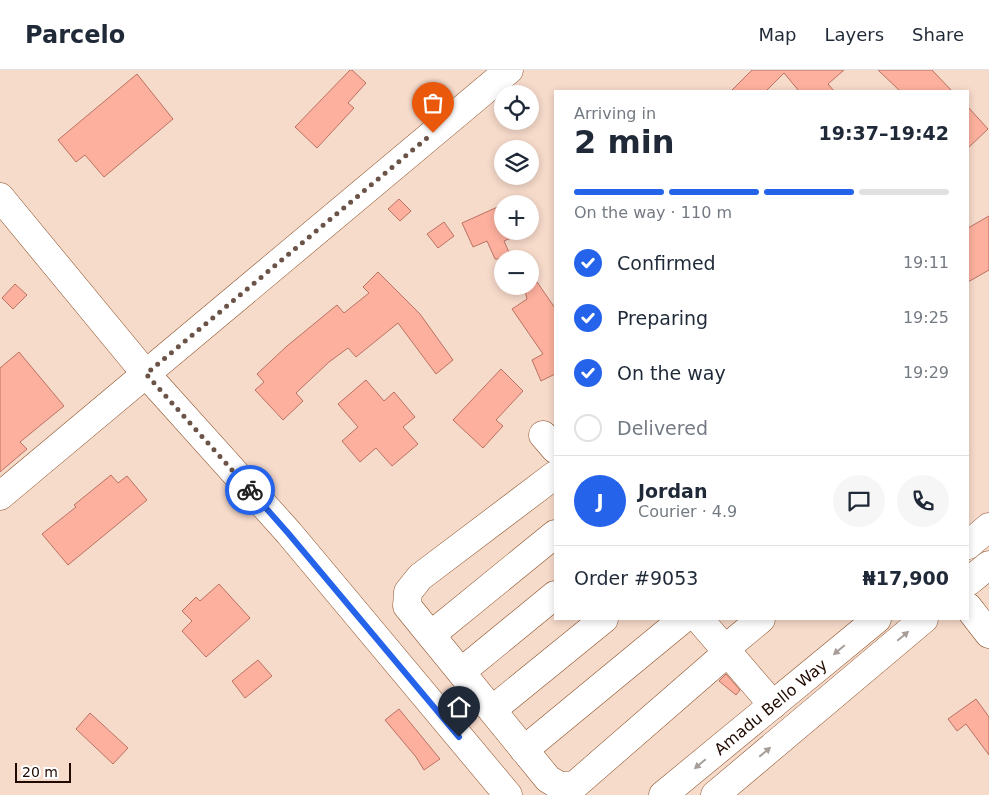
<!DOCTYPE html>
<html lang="en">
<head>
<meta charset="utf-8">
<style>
  :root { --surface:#fff; --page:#f6f6f7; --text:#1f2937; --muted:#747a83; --line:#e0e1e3; --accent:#2563eb }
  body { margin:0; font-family:"DejaVu Sans",sans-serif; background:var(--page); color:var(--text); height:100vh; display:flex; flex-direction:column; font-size:19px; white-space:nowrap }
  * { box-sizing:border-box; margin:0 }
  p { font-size:16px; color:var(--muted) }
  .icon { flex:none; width:28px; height:28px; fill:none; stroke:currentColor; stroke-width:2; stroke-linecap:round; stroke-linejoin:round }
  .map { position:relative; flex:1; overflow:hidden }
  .details { position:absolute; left:554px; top:20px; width:415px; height:530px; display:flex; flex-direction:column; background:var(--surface); border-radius:0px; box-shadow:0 2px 8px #0003 }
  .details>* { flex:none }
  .controls { position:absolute; left:494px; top:15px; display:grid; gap:10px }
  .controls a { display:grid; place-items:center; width:45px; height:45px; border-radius:50%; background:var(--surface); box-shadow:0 2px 8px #0003; font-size:25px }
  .scale { position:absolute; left:15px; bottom:12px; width:56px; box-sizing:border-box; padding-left:5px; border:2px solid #200a00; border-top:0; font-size:14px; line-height:18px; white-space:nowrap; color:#200a00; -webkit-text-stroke:4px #fff; paint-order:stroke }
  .pin { position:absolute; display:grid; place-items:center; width:42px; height:42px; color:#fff; margin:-51px -21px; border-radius:50% 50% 50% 0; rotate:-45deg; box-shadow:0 0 5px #0007 }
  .pin .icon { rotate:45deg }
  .courier { position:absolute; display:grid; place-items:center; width:50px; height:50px; margin:-25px; border:4px solid #2563eb; border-radius:50%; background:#fff; color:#222; box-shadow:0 1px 6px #0007 }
  .headline em { font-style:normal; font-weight:700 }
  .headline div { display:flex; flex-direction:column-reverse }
  .headline { display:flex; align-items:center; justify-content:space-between; height:85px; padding:0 20px }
  h1 { font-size:32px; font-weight:700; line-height:38px }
  .bar { display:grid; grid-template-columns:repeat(4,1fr); gap:8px 5px; align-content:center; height:60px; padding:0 20px }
  .bar i { height:6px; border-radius:4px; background:var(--line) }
  .bar .on { background:var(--accent) }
  .bar p { grid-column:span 4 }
  .line { display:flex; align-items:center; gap:12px; padding:0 20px; border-top:1px solid var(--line) }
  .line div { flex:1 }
  .round { display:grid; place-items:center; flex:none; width:52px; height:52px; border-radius:26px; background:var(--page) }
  ol { padding:0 20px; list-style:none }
  li { display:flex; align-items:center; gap:15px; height:55px }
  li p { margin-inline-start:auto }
  li .icon { padding:5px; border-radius:50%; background:var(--accent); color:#fff; stroke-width:4 }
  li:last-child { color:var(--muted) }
  li i { width:28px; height:28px; border:2px solid var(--line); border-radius:50% }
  header { display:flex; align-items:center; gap:30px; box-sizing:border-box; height:70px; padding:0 25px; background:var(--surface); border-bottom:1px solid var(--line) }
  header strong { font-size:24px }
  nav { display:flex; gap:28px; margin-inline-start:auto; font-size:18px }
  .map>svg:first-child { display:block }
  .building { fill:#fdb09e; stroke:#ba7262 }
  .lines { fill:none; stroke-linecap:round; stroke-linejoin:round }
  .minor-casing { stroke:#8a5028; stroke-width:29 }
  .major-casing { stroke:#8a5028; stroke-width:29 }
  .minor { stroke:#fff; stroke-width:28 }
  .major { stroke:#fff; stroke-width:28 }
  .oneway { fill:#a69d99 }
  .done { stroke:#6b5347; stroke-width:5; stroke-dasharray:0 9 }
  .route { stroke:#2563eb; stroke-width:6 }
  .labels { text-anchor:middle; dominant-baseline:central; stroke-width:4; stroke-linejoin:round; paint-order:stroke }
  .street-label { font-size:16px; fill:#200a00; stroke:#fff }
</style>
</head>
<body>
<header>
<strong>Parcelo</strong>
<nav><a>Map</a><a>Layers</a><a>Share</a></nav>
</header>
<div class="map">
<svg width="989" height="725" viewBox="0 0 989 725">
  <rect width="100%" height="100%" fill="#f6daca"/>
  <g class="building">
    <path d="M350 0H352L366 13 348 33 354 38 317 78 295 57Z"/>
    <path d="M752 0H844L828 14 834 21H799L784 3 766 21H731Z"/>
    <path d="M878 0H932L952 21H900Z"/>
    <path d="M137 4 173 49 104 107 85 85 76 92 58 70Z"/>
    <path d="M968 37 988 59 968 78Z"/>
    <path d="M399 129 411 141 400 151 388 139Z"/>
    <path d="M502 135V161H527L504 171 512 189H495L487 171 473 177 462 153Z"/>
    <path d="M989 146V200L968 212V158Z"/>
    <path d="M444 152 454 166 438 178 427 164Z"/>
    <path d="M378 202 420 244 453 290 436 304 398 253 356 287 348 278 329 292 296 323 303 331 283 350 255 320 264 312 257 304 287 276 337 235 344 243 369 223 363 217Z"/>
    <path d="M537 212 555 238V304L541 311 532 290 543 284 512 239 527 229 525 221Z"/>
    <path d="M15 214 27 225 13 239 2 228Z"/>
    <path d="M19 282 64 336 20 372 27 379 0 402V298Z"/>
    <path d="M501 299 523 321 496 350 503 356 483 378 453 350Z"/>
    <path d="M366 310 384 331 394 322 415 347 403 357 418 374 392 396 376 378 360 392 342 371 358 357 338 334Z"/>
    <path d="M111 405 118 413 127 406 147 430 68 495 42 464 76 437 74 435Z"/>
    <path d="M219 514 250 548 206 587 182 561 192 551 182 541 196 527 200 531Z"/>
    <path d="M258 590 272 606 245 628 232 611Z"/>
    <path d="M726 604 740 620 736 625 719 611Z"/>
    <path d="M976 629 989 647V685L966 654 957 661 948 649Z"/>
    <path d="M399 639 440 689 424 700 416 687 385 650Z"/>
    <path d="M90 643 128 678 113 694 76 659Z"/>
  </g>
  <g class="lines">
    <defs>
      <g id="minor">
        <path d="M0 127 146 304 289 463 508 725"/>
        <path d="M543 365 555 379"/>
        <path d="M555 405 420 507 408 522 407 536 548 709 560 716 575 715 728 582"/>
        <path d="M0 426 509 0"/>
        <path d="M968 537 989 564"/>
        <path d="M699 549 773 635"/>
        <path d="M431 565 555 464"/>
        <path d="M725 579 761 549"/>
        <path d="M461 602 555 525"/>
        <path d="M492 640 604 549"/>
        <path d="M524 680 683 549"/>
      </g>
      <g id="major">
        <path d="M968 475 989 457"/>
        <path d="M968 512 989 495"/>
        <path id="s1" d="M663 725 877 549"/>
        <path d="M715 725 924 549"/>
      </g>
    </defs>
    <use href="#minor" class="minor-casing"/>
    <use href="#major" class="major-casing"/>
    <use href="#minor" class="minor"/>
    <use href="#major" class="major"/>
  </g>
  <defs><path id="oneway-solid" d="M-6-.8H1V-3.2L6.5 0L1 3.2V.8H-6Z" transform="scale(1.25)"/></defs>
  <g class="oneway">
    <use href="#oneway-solid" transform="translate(903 566) rotate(-40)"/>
    <use href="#oneway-solid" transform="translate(839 580) rotate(140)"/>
    <use href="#oneway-solid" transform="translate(765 682) rotate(-40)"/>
    <use href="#oneway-solid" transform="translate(700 694) rotate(140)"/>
  </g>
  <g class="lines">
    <path class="done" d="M250 420 146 304 433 63"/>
    <path class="route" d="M250 420 288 463 459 667"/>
  </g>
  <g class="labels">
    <g class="street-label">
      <text stroke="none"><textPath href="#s1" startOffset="139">Amadu Bello Way</textPath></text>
    </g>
  </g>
</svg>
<div class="controls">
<a><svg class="icon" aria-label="locate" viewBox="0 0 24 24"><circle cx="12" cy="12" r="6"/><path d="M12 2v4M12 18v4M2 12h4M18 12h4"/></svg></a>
<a><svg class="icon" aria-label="layers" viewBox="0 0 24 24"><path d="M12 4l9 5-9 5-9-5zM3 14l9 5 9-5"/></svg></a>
<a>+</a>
<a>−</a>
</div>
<div class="scale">20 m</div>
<div class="pin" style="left:433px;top:63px;background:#ea580c"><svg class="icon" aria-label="bag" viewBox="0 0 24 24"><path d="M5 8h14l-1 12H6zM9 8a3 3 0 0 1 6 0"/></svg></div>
<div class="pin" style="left:459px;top:667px;background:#1f2937"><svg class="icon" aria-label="home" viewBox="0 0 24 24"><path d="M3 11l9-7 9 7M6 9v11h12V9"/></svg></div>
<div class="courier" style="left:250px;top:420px"><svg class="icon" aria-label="bike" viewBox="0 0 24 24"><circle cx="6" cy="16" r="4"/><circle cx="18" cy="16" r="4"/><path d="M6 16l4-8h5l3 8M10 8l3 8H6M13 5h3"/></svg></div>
<section class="details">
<div class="headline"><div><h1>2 min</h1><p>Arriving in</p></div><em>19:37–19:42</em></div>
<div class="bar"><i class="on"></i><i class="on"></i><i class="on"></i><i></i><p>On the way · 110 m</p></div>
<ol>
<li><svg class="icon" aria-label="check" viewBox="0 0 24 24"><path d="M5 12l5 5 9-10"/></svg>Confirmed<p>19:11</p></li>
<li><svg class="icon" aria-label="check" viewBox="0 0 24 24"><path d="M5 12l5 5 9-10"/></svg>Preparing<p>19:25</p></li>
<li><svg class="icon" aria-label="check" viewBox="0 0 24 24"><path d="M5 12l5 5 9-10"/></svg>On the way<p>19:29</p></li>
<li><i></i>Delivered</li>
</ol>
<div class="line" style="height:90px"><b class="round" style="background:var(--accent);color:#fff">J</b><div><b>Jordan</b><p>Courier · 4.9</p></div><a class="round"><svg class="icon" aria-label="chat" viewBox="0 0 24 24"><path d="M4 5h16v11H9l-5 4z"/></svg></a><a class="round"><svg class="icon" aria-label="phone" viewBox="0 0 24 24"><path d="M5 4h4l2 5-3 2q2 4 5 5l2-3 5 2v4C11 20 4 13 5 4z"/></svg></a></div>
<div class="line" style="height:65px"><div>Order #9053</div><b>₦17,900</b></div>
</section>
</div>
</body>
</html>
